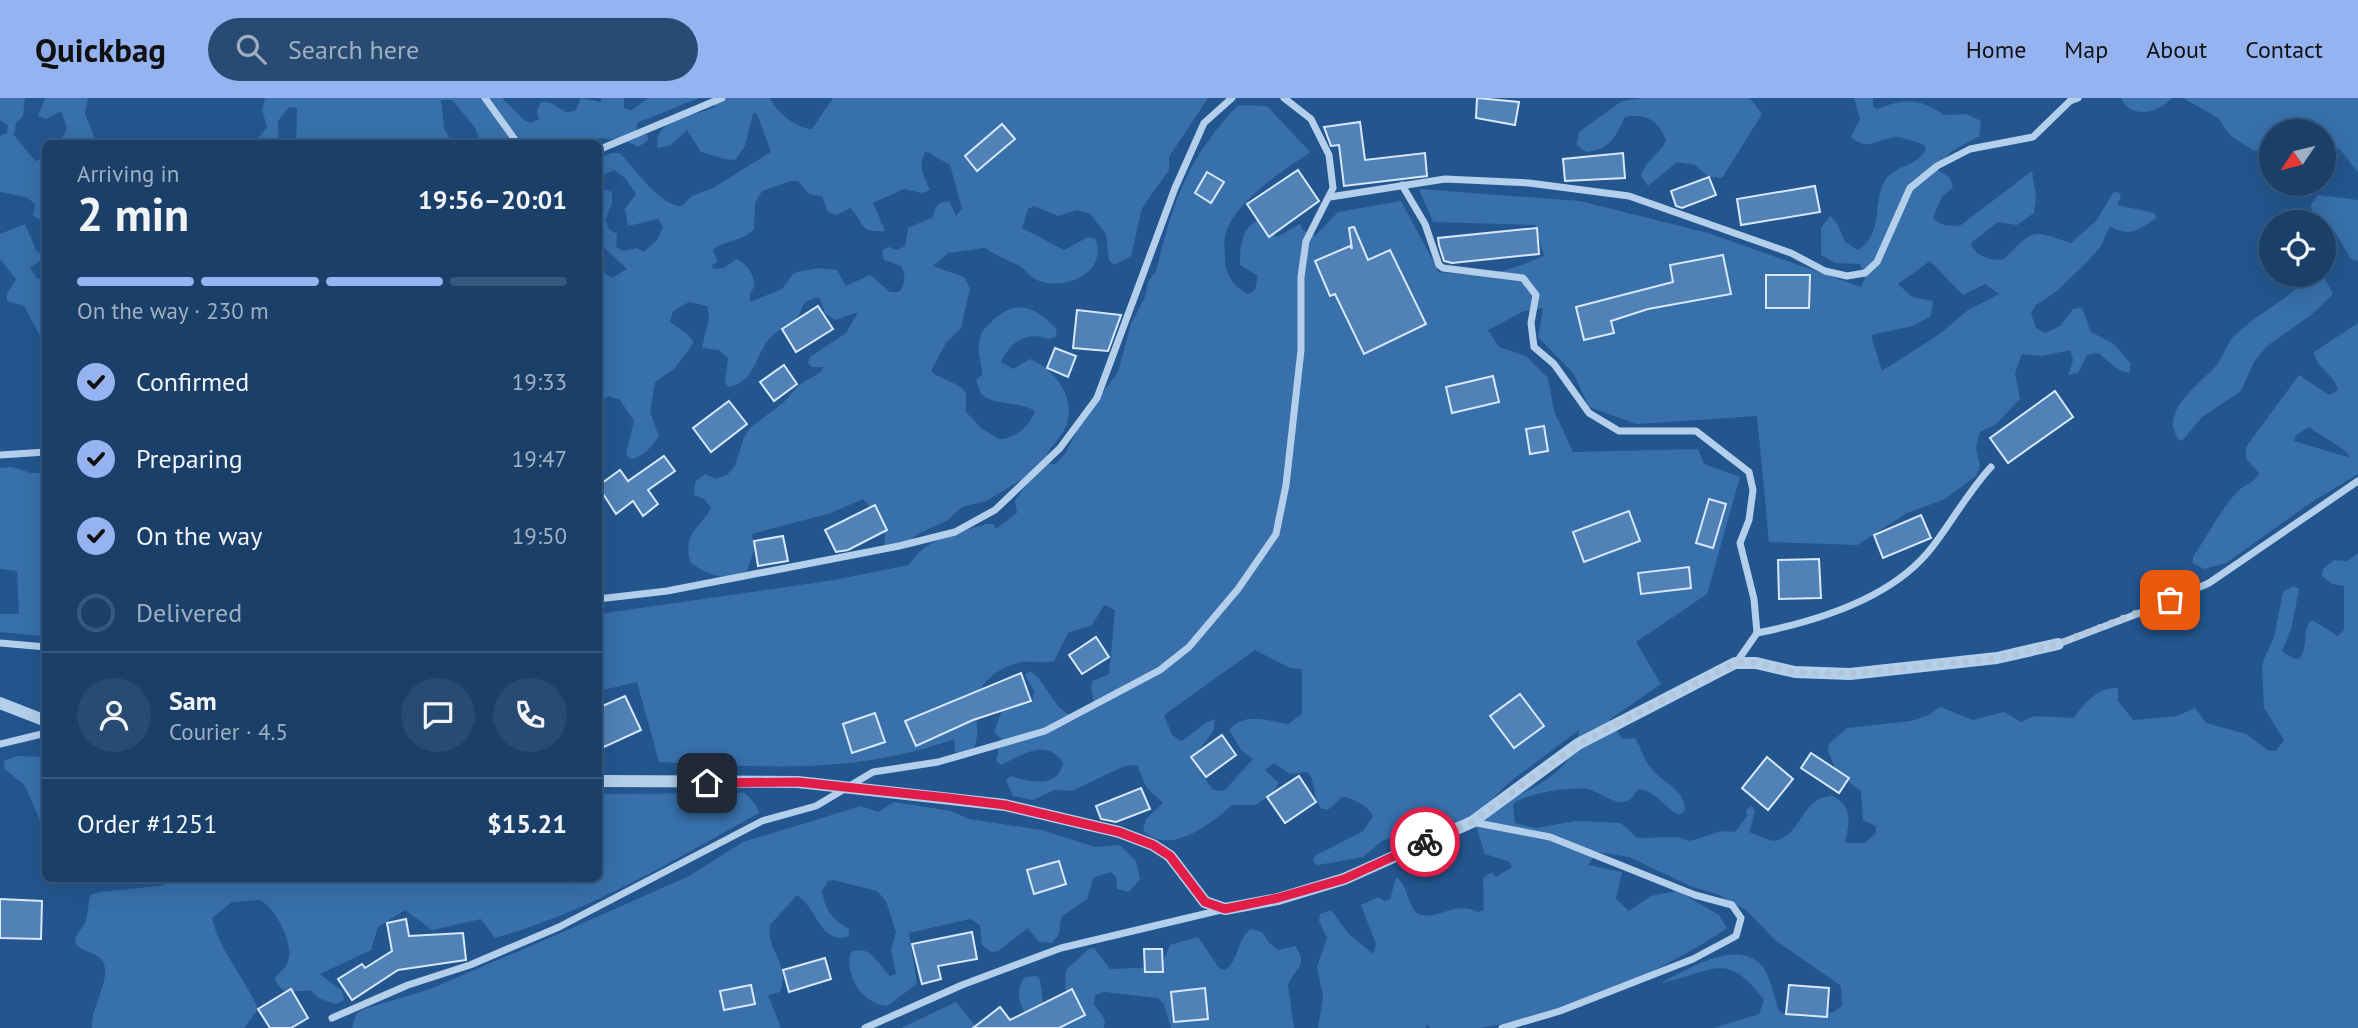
<!DOCTYPE html>
<html lang="en">
<head>
<meta charset="utf-8">
<style>
  :root { --surface:#1a406a; --page:#274b72; --text:#f1f3f6; --muted:#9fafc1; --line:#38597e; --accent:#95b2f1 }
  body { margin:0; font-family:"PT Sans",sans-serif; background:var(--page); color:var(--text); height:100vh; display:flex; flex-direction:column; font-size:26px; white-space:nowrap }
  * { box-sizing:border-box; margin:0 }
  p { font-size:23px; color:var(--muted) }
  .icon { flex:none; width:38px; height:38px; fill:none; stroke:currentColor; stroke-width:2; stroke-linecap:round; stroke-linejoin:round }
  .map { position:relative; flex:1; overflow:hidden }
  .drawer { position:absolute; left:42px; top:42px; width:560px; height:742px; display:flex; flex-direction:column; background:var(--surface); border-radius:10px; box-shadow:0 7px 28px #0002,0 0 0 2px var(--line) }
  .drawer>* { flex:none }
  .needle { width:46px; rotate:235deg }
  .buttons { position:absolute; left:2259px; top:21px; display:grid; gap:14px }
  .buttons a { display:grid; place-items:center; width:77px; height:77px; border-radius:50%; background:var(--surface); box-shadow:0 7px 28px #0002,0 0 0 2px var(--line); font-size:35px }
  .pin { position:absolute; display:grid; place-items:center; width:60px; height:60px; color:#fff; margin:-30px; border-radius:14px; box-shadow:0 4px 10px #0006 }
  .courier { position:absolute; display:grid; place-items:center; width:70px; height:70px; margin:-35px; border:5px solid #e11d48; border-radius:50%; background:#fff; color:#222; box-shadow:0 2px 9px #0007 }
  .head em { font-style:normal; font-weight:700 }
  .head div { display:flex; flex-direction:column-reverse }
  .head { display:flex; align-items:center; justify-content:space-between; height:119px; padding:0 35px }
  h1 { font-size:46px; font-weight:700; line-height:52px }
  .bar { display:grid; grid-template-columns:repeat(4,1fr); gap:10px 7px; align-content:center; height:84px; padding:0 35px }
  .bar i { height:9px; border-radius:5px; background:var(--line) }
  .bar .on { background:var(--accent) }
  .bar p { grid-column:span 4 }
  .line { display:flex; align-items:center; gap:18px; padding:0 35px; border-top:2px solid var(--line) }
  .line div { flex:1 }
  .round { display:grid; place-items:center; flex:none; width:74px; height:74px; border-radius:37px; background:var(--page) }
  ol { padding:0 35px; list-style:none }
  li { display:flex; align-items:center; gap:21px; height:77px }
  li p { margin-inline-start:auto }
  li .icon { padding:7px; border-radius:50%; background:var(--accent); color:#111; stroke-width:4 }
  li:last-child { color:var(--muted) }
  li i { width:38px; height:38px; border:4px solid var(--line); border-radius:50% }
  header { display:flex; align-items:center; gap:42px; box-sizing:border-box; height:98px; padding:0 35px; background:var(--accent); color:#111 }
  header strong { font-size:33px }
  nav { display:flex; gap:38px; margin-inline-start:auto; font-size:24px }
  .search { width:490px; height:63px; background:var(--page); display:flex; align-items:center; gap:18px; box-sizing:border-box; padding:0 24px; border-radius:38px; color:var(--muted); font-size:26px }
  .map>svg:first-child { display:block }
  .green { fill:#3770ab; fill-rule:evenodd }
  .building { fill:#5081b7; stroke:#d8e8f9; stroke-width:2 }
  .lines { fill:none; stroke-linecap:round; stroke-linejoin:round }
  .minor { stroke:#b3cfec; stroke-width:7 }
  .tertiary { stroke:#b3cfec; stroke-width:12 }
  .done { stroke:#b2c4d7; stroke-width:7; stroke-dasharray:0 12.6 }
  .route { stroke:#e11d48; stroke-width:9 }
</style>
</head>
<body>
<header>
<strong>Quickbag</strong>
<div class="search"><svg class="icon" aria-label="search" viewBox="0 0 24 24"><circle cx="10" cy="10" r="6"/><path d="M15 15l6 6"/></svg>Search here</div>
<nav><a>Home</a><a>Map</a><a>About</a><a>Contact</a></nav>
</header>
<div class="map">
<svg width="2358" height="930" viewBox="0 0 2358 930">
  <rect width="100%" height="100%" fill="#23568e"/>
  <g class="green">
    <path d="M0 0H25L23 18 16 25 14 37 35 63 45 60 43 123 33 118 35 106 26 99 0 94V38L7 35 8 28 0 22Z"/>
    <path d="M45 0H88L85 16 97 45H60L67 30 61 13 46 21 38 18Z"/>
    <path d="M265 0H502L524 22 531 25 539 21 537 13 541 4 551 5 566 14 575 13 581 0 600 4 602 0H624V10L632 12 648 0H699L637 25 636 33 638 37H647L648 42 638 49C625 40 593 37 580 46L481 45 474 28 452 2H441L444 30 452 45H296L297 10 289 9 278 23 279 45 243 46 259 39 267 29 262 12Z"/>
    <path d="M712 0H770C776 14 796 30 812 31L833 0H1208L1169 59V72L1142 110 1131 158 1114 167 1109 162 1106 136 1090 116 1077 112 1058 118 1034 108 1028 111 1022 130 1064 152 1088 139 1095 141C1100 150 1098 162 1091 171 1078 185 1051 190 1035 181 1029 178 1025 170 1018 167 1007 162 996 157 985 150L948 155 933 168 964 179 970 190 961 230 946 245 931 273C939 282 963 285 966 296 967 302 965 308 966 314L981 330 999 341C1015 341 1030 328 1035 313 1017 302 997 309 981 296L976 282 982 277C982 264 976 254 980 240 982 231 990 225 997 219 1019 200 1040 212 1057 232L1055 239 1049 241C1026 233 1011 243 1001 264L1013 271 1030 261C1054 271 1077 299 1066 328 1061 340 1050 348 1045 361L1049 366H1055L1065 356 1082 323 1118 274 1131 226 1145 199 1148 184 1156 173C1174 102 1186 62 1238 7L1267 8 1310 54C1283 73 1240 100 1227 131 1223 141 1225 153 1225 163 1226 178 1236 191 1249 196L1255 192 1258 178 1240 167C1240 150 1241 130 1257 123L1277 139 1300 126 1303 132 1315 138 1338 114 1401 103 1439 174C1486 180 1501 176 1544 158L1535 127 1433 124 1419 91 1580 103 1708 135 1861 189 1865 180 1860 166 1835 165 1821 157V130L1830 118 1837 125 1845 144 1858 152C1885 135 1871 104 1886 81 1896 67 1918 68 1926 51L1923 46C1915 44 1903 39 1895 39 1878 41 1866 54 1851 39L1860 21 1854 0H1873V9L1877 11C1904 0 1921 0 1944 17L1967 16 1981 23 1979 38C1962 49 1945 52 1938 72L1950 80 1953 89 1942 99 1933 119C1938 128 1951 129 1961 127L2032 73 2036 100 2034 115 2017 127 1998 124 1971 145C1974 158 1992 164 2004 161 2035 130 2031 132 2071 145L2096 123 2113 95 2118 94 2121 99 2117 107 2155 115 2156 120C2139 132 2129 140 2110 128L2101 148 2088 163 2057 193 2036 207 2031 215 2036 230 2045 235 2060 228 2073 211 2082 210 2091 234 2114 246 2130 265V275L2119 272 2098 255 2087 257 2078 275 2068 277 2073 262 2070 252 2042 258 2022 256 2015 275 2020 301 1995 327 1980 334 1976 350 1980 368 1976 378 1945 401 1907 415 1857 447 1769 444 1757 318 1637 326 1589 309 1574 276 1538 239 1543 210 1524 213 1488 232 1499 249 1526 258 1548 280 1554 313 1573 354 1698 351 1704 366 1740 379 1707 496 1636 544 1661 586 1609 622 1622 641 1635 640C1641 649 1644 662 1651 670 1662 685 1685 690 1685 713L1679 717C1665 710 1655 692 1638 691 1634 697 1631 704 1622 704 1612 704 1601 696 1591 692 1578 687 1524 695 1513 706L1515 725 1536 730 1576 723 1621 725 1637 740 1677 739 1690 743 1722 733 1735 734 1747 718 1746 712 1752 708 1755 714 1749 734 1772 743C1803 740 1800 698 1832 698 1854 708 1849 725 1845 745H1865L1876 735V728L1863 722 1861 693 1837 675 1828 653 1829 646 1847 630 1911 623 1929 617 1940 609 1973 622 2004 614 2021 624 2034 618 2074 620C2085 604 2098 589 2118 590V603L2133 622 2177 618 2195 610 2206 625 2246 636 2269 653H2276L2284 642 2264 610 2262 566 2274 539 2283 494 2294 488 2299 491 2291 532 2282 553 2294 561 2300 560C2309 548 2301 533 2312 522L2338 538 2344 532V488L2332 486 2322 478 2323 471 2334 462 2347 463 2358 455V930H1714L1759 916 1764 902C1726 851 1714 874 1661 885 1689 870 1748 833 1768 878 1773 890 1774 902 1780 914 1803 921 1822 923 1842 908L1841 888 1775 842 1746 812 1719 797 1690 788 1629 759 1597 754 1588 767 1622 774 1616 801 1629 813 1651 798 1678 793 1719 817 1727 830C1666 873 1554 921 1479 930 1463 930 1446 930 1430 930L1427 926 1426 930H1318L1323 899 1317 869 1327 840 1319 823 1320 816 1331 812 1348 835 1373 856 1376 846 1361 807 1379 799 1384 803 1390 801 1396 779C1409 788 1406 806 1418 816 1440 823 1452 802 1478 814L1484 812 1483 780 1492 774 1496 779 1511 770 1510 764 1485 756 1477 731 1468 721H1462L1444 736H1399L1382 743 1363 759 1318 767 1313 764 1315 758 1363 733 1373 718C1369 709 1352 699 1342 699L1329 711H1322C1312 700 1317 687 1308 674L1290 676 1274 665 1265 672 1279 685 1272 696 1255 707H1232C1212 725 1168 760 1143 732L1146 721 1163 705 1146 689 1137 667 1124 668 1072 693 1054 692 1033 702 1013 698 1006 682 1011 678C1028 684 1058 691 1063 665 1047 639 1020 658 1001 667L996 663 1001 641 994 634 1003 609 1032 605 1034 593 1025 577 1030 573C1046 582 1051 610 1075 620L1094 605 1091 588 1093 583 1109 576 1115 512 1104 507 1092 527 1068 535 1054 563C1040 567 1029 560 1011 567 947 594 998 637 964 661L955 653 954 641C855 677 762 669 659 664L637 584 599 593V516L834 482 909 467C925 440 959 434 987 426H993L996 431 1017 415 1015 403 1026 387 1024 380 986 403 962 409 948 422 918 436 897 452 885 450 884 425 863 401 831 415 752 436 755 449 747 473C727 484 706 477 690 464 683 433 700 431 711 410L704 401 694 397 695 384 705 376 716 381 727 377 735 368 744 339 751 329 783 305 799 287 821 274 823 269H812L808 265 810 259 846 235 858 214 835 222 825 215 819 199C795 205 807 212 793 224 786 230 776 232 770 240 754 258 757 283 728 289L725 284 728 260 719 252 702 250 709 219 707 208 689 204 673 213 670 224 686 235 694 244 675 270 655 284 650 315 659 338C652 348 643 360 630 361L626 356 634 323 620 302 609 298 599 302V171L612 180 627 171 599 145V90L612 94V106L605 122 609 131 617 136 616 149 623 153 637 150 644 154 657 142 663 129 658 121 628 128 625 111 636 96 625 80 614 72 599 79V61L611 55H620C633 69 662 110 682 108L692 98 713 90 771 54 757 16 753 15 745 48 735 62C724 62 712 57 701 54L687 32 671 47 658 50C651 20 697 18 715 9ZM926 53 950 67 962 111 956 118 949 103C938 104 935 108 933 119L908 130 905 148 897 152 889 149 882 153 884 162 901 168C906 179 906 184 899 194H890L870 177 846 188 837 172 819 170 801 173 793 176 782 191 750 204V195L755 188C753 176 748 167 737 161L724 170 713 171 712 167 718 164 713 152C726 141 740 145 754 131L755 105 762 93 791 83H798L809 96 822 98 828 114 837 117 850 110C866 124 856 135 885 133L873 105 904 91 922 95 930 92C924 79 917 66 926 53ZM1930 163 1963 197 1985 186 1999 196 1968 212 1941 235 1882 273 1871 237 1913 228 1931 218 1933 203 1912 199 1898 186ZM1255 552 1290 570 1302 571V616L1288 626C1266 623 1246 613 1229 632L1242 653 1253 661 1224 693 1213 692 1200 674 1199 652 1214 632 1215 621C1201 625 1194 636 1181 643L1172 637 1164 617ZM1579 632C1578 672 1527 695 1494 707L1493 700 1511 683Z"/>
    <path d="M1642 0H1750L1762 16 1722 80 1709 79 1695 67 1677 64 1648 88 1641 78C1646 62 1658 58 1666 43 1660 23 1645 14 1625 19 1615 40 1610 51 1586 54L1577 47 1579 34 1622 3Z"/>
    <path d="M2121 0H2172C2159 15 2131 22 2121 0Z"/>
    <path d="M2183 0H2358V75L2340 51 2324 54V33H2272L2271 50 2254 53 2231 38 2218 20Z"/>
    <path d="M2318 97 2358 102V163L2351 161 2335 134 2324 129V124L2313 122 2311 106Z"/>
    <path d="M25 126 37 154 45 156V165L40 163 30 170 37 180 45 182V247L24 208 7 203V196L16 181 0 161V136Z"/>
    <path d="M2300 177H2323L2333 196 2311 217 2267 248 2254 264 2241 293 2202 319 2182 343 2178 341C2159 313 2200 286 2215 269 2224 260 2225 246 2235 237 2254 219 2277 207 2297 190Z"/>
    <path d="M2358 225V376L2309 406 2226 465 2204 471 2193 465V459C2208 437 2220 412 2238 393 2245 386 2255 385 2259 375L2246 360V349L2299 277 2329 297 2338 292C2334 275 2316 271 2314 254ZM2309 329C2324 341 2340 345 2351 360L2294 343 2296 337Z"/>
    <path d="M12 369 31 375H45V538L0 534V516H19L17 473 0 471V370Z"/>
    <path d="M17 658 45 659V734L25 688 5 671 4 663Z"/>
    <path d="M745 695 756 707 759 715C674 762 589 814 495 840L481 821 432 832 405 812 378 829 371 852 320 876 342 893 344 902 336 906 318 900 312 893C295 891 281 900 275 880 279 875 286 870 288 863 295 846 275 810 260 802L232 804 212 820C220 854 245 880 258 911L244 930H92C89 911 115 878 101 861 95 855 85 854 77 848L75 840 86 824 90 797 99 794 160 788 178 781 598 780 599 696Z"/>
    <path d="M894 704 951 713 969 721 1042 732 1095 749 1120 747 1136 763 1140 781 1129 794 1117 791 1116 779 1111 774 1094 779 1087 801 1061 819 1059 836 1052 845 1039 844 1028 830 998 853 991 854 982 847 980 827 970 821 909 835 917 886 887 908C862 906 844 877 851 854 871 846 878 866 890 878L896 876 891 852 896 834 886 803 877 793 833 782 828 783 822 793C825 812 833 822 849 831V838C820 848 817 809 797 797L770 827C766 854 791 865 780 894L768 897 781 930H352L356 916 364 911 430 891 547 841 689 778 743 744 861 708 878 714Z"/>
    <path d="M1251 831 1262 834 1269 845 1278 852 1295 848C1309 868 1296 868 1288 887L1294 930H1171L1164 906 1158 900 1104 894 1095 897 1094 906 1105 922 1104 930H1033C1024 912 1011 898 1025 879L1037 878 1040 882 1044 911 1060 929C1068 928 1075 925 1078 917L1065 890 1066 872 1089 851 1094 850 1110 871 1161 869 1170 847 1198 839 1219 870 1225 872C1240 862 1236 841 1251 831Z"/>
    <path d="M956 904 977 930H901Z"/>
  </g>
  <g class="building">
    <path d="M1477 0 1519 4 1515 27 1476 20Z"/>
    <path d="M1360 24 1365 62 1425 55 1427 78 1344 88 1339 47 1331 48 1324 29Z"/>
    <path d="M1002 26 1015 41 977 73 965 58Z"/>
    <path d="M1623 55 1625 80 1565 83 1563 61Z"/>
    <path d="M1298 72 1319 103 1269 139 1247 106Z"/>
    <path d="M1207 74 1224 84 1211 105 1195 95Z"/>
    <path d="M1709 79 1716 97 1682 110 1676 108 1671 93Z"/>
    <path d="M1815 88 1820 114 1741 127 1737 101Z"/>
    <path d="M1354 129 1368 162 1390 152 1426 226 1364 256 1335 196 1330 198 1315 163 1350 148 1352 151 1349 130Z"/>
    <path d="M1537 130 1539 156 1452 165 1444 163 1439 147 1438 140Z"/>
    <path d="M1723 157 1731 196 1648 211 1611 223 1614 235 1584 242 1576 209 1673 184 1670 167Z"/>
    <path d="M1766 177H1810L1809 210H1766Z"/>
    <path d="M818 208 833 231 796 254 782 231Z"/>
    <path d="M1077 212 1121 217 1108 253 1073 250Z"/>
    <path d="M1055 250 1076 258 1068 279 1047 270Z"/>
    <path d="M784 267 797 286 774 303 760 284Z"/>
    <path d="M1493 278 1499 304 1452 315 1446 289Z"/>
    <path d="M2055 293 2073 319 2008 365 1990 340Z"/>
    <path d="M729 303 747 326 711 354 693 330Z"/>
    <path d="M1544 328 1548 353 1530 356 1526 331Z"/>
    <path d="M664 358 675 373 648 392 658 406 643 418 633 403 616 416 598 388 620 372 628 383Z"/>
    <path d="M1709 401 1726 406 1713 450 1696 445Z"/>
    <path d="M875 407 887 432 848 452 836 454 825 432Z"/>
    <path d="M1629 413 1640 443 1584 464 1573 434Z"/>
    <path d="M1921 417 1931 440 1883 460 1874 437Z"/>
    <path d="M783 438 788 463 758 468 754 443Z"/>
    <path d="M1819 461 1821 500 1779 501 1778 462Z"/>
    <path d="M1689 469 1691 490 1641 496 1638 475Z"/>
    <path d="M1096 539 1109 559 1082 576 1069 557Z"/>
    <path d="M1021 575 1031 603 973 622 916 648 905 623Z"/>
    <path d="M1520 596 1544 628 1514 650 1490 618Z"/>
    <path d="M625 598 641 632 604 649 598 637V610Z"/>
    <path d="M875 615 885 644 852 655 843 626Z"/>
    <path d="M1222 637 1236 657 1206 679 1191 659Z"/>
    <path d="M1811 655 1849 680 1839 695 1801 670Z"/>
    <path d="M1767 659 1793 681 1768 712 1742 690Z"/>
    <path d="M1299 678 1316 704 1285 725 1267 699Z"/>
    <path d="M1141 690 1150 711 1116 724 1101 721 1096 708Z"/>
    <path d="M1059 763 1066 786 1034 796 1027 772Z"/>
    <path d="M0 801 42 803 41 841 0 840Z"/>
    <path d="M406 821 409 838 463 835 466 862 398 872 352 902 338 881 362 866 365 870 392 853 387 825Z"/>
    <path d="M972 834 977 861 938 868 941 881 922 886 912 846Z"/>
    <path d="M1144 851H1162L1163 874H1145Z"/>
    <path d="M825 860 831 881 789 894 783 872Z"/>
    <path d="M751 887 755 906 724 912 720 893Z"/>
    <path d="M1789 887 1829 890 1827 919 1786 916Z"/>
    <path d="M1205 890 1208 921 1174 924 1171 894Z"/>
    <path d="M291 891 308 920 291 930H270L258 911Z"/>
    <path d="M1072 891 1085 917 1059 930H973L1000 909 1010 922Z"/>
  </g>
  <g class="lines">
    <g class="minor">
      <path d="M485 0 518 46"/>
      <path d="M598 52 722 0"/>
      <path d="M1402 87 1425 126 1439 167 1443 170 1523 180 1536 197 1531 225 1534 249 1554 266 1589 315 1619 333H1696L1749 374 1753 392 1749 422 1740 445 1754 501 1757 535 1736 565"/>
      <path d="M1330 99 1445 81 1529 85 1629 98 1791 155 1825 173 1847 178 1865 175 1877 164 1910 90 1937 68 1970 51 2033 39 2070 3 2078 0"/>
      <path d="M0 357 46 354"/>
      <path d="M598 501 667 493 899 448 955 434 995 412 1060 350 1097 300 1175 90 1204 25 1232 0"/>
      <path d="M1757 535C1818 523 1894 500 1933 448 1953 422 1968 394 1991 369"/>
      <path d="M0 545 46 549"/>
      <path d="M2058 546 2150 511 2209 485 2358 383"/>
      <path d="M0 646 46 635"/>
      <path d="M1472 724 1550 739 1695 797 1732 807 1741 820 1736 838 1693 861 1560 913 1502 930"/>
      <path d="M332 920 408 887 470 867 559 829 762 723 816 708 873 674 938 664 1045 633 1160 572 1189 549 1238 491 1276 436 1286 387 1301 252V179L1306 143 1333 90 1329 57 1311 21 1284 0"/>
      <path d="M865 930 962 887 1061 850 1221 812"/>
    </g>
    <g class="tertiary">
      <path d="M0 605 46 623"/>
      <path d="M598 683 798 684 1005 707 1119 734 1153 747 1170 758 1205 804 1225 811 1278 801 1344 781 1472 724 1578 646 1735 565H1756L1795 574 1850 576 1997 560 2058 546"/>
    </g>
  </g>
  <g class="lines">
    <path class="done" d="M1425 744 1472 724 1578 646 1735 565H1756L1795 574 1850 576 1997 560 2058 546 2170 502"/>
    <path class="route" d="M707 685 798 684 948 700 1005 707 1119 734 1153 747 1170 758 1205 804 1225 811 1278 800 1344 781 1425 744"/>
  </g>
</svg>
<div class="buttons">
<a><svg class="needle" viewBox="-14 -14 28 28"><path d="M0-13l5 13h-10z" fill="#e53935"/><path d="M0 13l5-13h-10z" fill="#9fafc1"/></svg></a>
<a><svg class="icon" aria-label="locate" viewBox="0 0 24 24"><circle cx="12" cy="12" r="6"/><path d="M12 2v4M12 18v4M2 12h4M18 12h4"/></svg></a>
</div>
<div class="pin" style="left:2170px;top:502px;background:#ea580c"><svg class="icon" aria-label="bag" viewBox="0 0 24 24"><path d="M5 8h14l-1 12H6zM9 8a3 3 0 0 1 6 0"/></svg></div>
<div class="pin" style="left:707px;top:685px;background:#1f2937"><svg class="icon" aria-label="home" viewBox="0 0 24 24"><path d="M3 11l9-7 9 7M6 9v11h12V9"/></svg></div>
<div class="courier" style="left:1425px;top:744px"><svg class="icon" aria-label="bike" viewBox="0 0 24 24"><circle cx="6" cy="16" r="4"/><circle cx="18" cy="16" r="4"/><path d="M6 16l4-8h5l3 8M10 8l3 8H6M13 5h3"/></svg></div>
<section class="drawer">
<div class="head"><div><h1>2 min</h1><p>Arriving in</p></div><em>19:56–20:01</em></div>
<div class="bar"><i class="on"></i><i class="on"></i><i class="on"></i><i></i><p>On the way · 230 m</p></div>
<ol>
<li><svg class="icon" aria-label="check" viewBox="0 0 24 24"><path d="M5 12l5 5 9-10"/></svg>Confirmed<p>19:33</p></li>
<li><svg class="icon" aria-label="check" viewBox="0 0 24 24"><path d="M5 12l5 5 9-10"/></svg>Preparing<p>19:47</p></li>
<li><svg class="icon" aria-label="check" viewBox="0 0 24 24"><path d="M5 12l5 5 9-10"/></svg>On the way<p>19:50</p></li>
<li><i></i>Delivered</li>
</ol>
<div class="line" style="height:126px"><a class="round"><svg class="icon" aria-label="person" viewBox="0 0 24 24"><circle cx="12" cy="8" r="4"/><path d="M4 21q1-7 8-7t8 7"/></svg></a><div><b>Sam</b><p>Courier · 4.5</p></div><a class="round"><svg class="icon" aria-label="chat" viewBox="0 0 24 24"><path d="M4 5h16v11H9l-5 4z"/></svg></a><a class="round"><svg class="icon" aria-label="phone" viewBox="0 0 24 24"><path d="M5 4h4l2 5-3 2q2 4 5 5l2-3 5 2v4C11 20 4 13 5 4z"/></svg></a></div>
<div class="line" style="height:91px"><div>Order #1251</div><b>$15.21</b></div>
</section>
</div>
</body>
</html>
